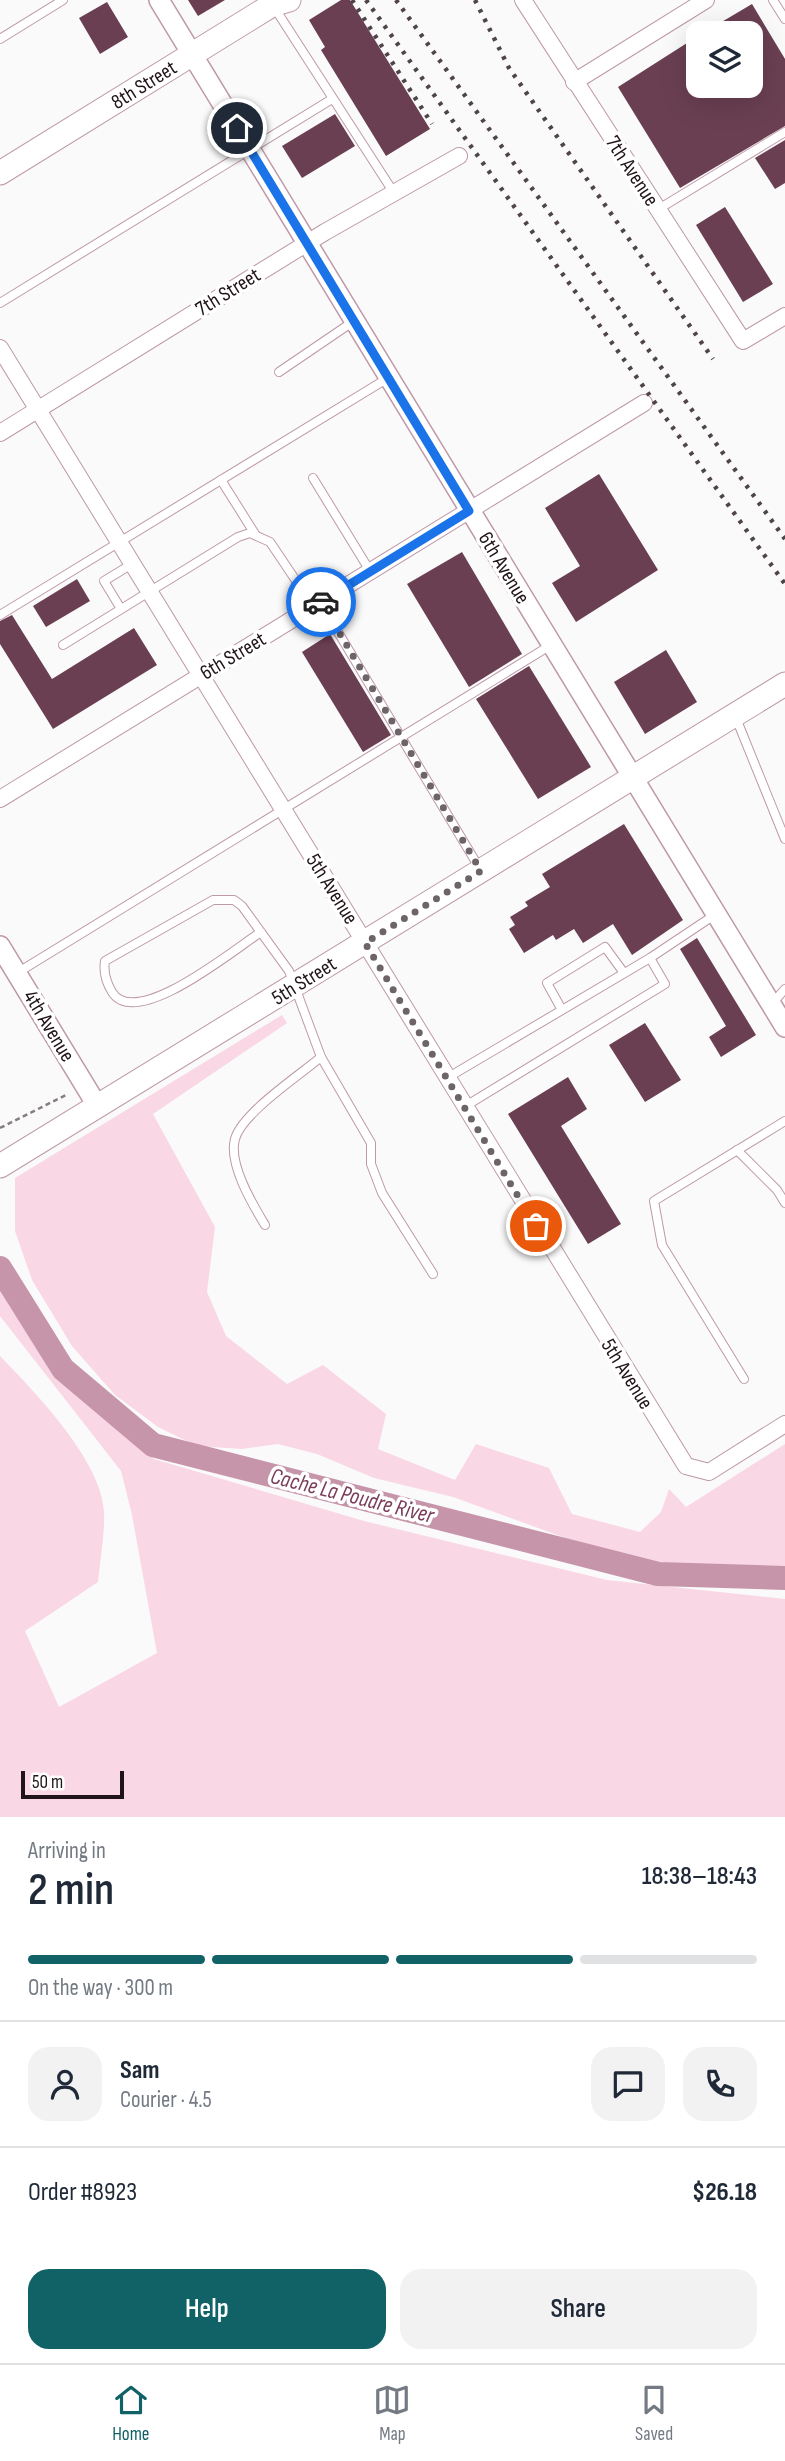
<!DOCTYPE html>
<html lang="en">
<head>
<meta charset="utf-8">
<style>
  :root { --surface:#fff; --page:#f2f2f3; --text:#1f2937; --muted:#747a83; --line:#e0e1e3; --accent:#116267 }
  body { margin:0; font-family:"Sofia Sans Condensed",sans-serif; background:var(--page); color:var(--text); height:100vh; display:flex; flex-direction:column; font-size:26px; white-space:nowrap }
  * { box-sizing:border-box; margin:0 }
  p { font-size:23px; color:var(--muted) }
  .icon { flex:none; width:38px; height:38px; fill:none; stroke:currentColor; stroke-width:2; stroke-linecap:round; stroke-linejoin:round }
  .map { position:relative; height:1817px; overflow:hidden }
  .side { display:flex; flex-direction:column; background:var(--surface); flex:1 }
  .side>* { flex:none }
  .controls { position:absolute; left:686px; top:21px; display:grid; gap:14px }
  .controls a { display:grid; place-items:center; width:77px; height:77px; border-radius:14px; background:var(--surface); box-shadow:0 7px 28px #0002; font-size:35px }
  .scale { position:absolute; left:21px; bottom:18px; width:103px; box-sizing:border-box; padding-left:7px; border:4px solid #201319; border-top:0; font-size:19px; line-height:24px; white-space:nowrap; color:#201319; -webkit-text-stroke:5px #fff; paint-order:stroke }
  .pin { position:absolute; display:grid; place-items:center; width:60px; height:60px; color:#fff; margin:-30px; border:4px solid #fff; border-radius:50%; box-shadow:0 2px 7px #0007 }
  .courier { position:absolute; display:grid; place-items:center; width:70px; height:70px; margin:-35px; border:5px solid #1a73e8; border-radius:50%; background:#fff; color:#222; box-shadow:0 2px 9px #0007 }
  .summary em { font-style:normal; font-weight:600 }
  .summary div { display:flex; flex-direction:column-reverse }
  .summary { display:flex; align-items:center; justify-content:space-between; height:119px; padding:0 28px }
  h1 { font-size:46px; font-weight:600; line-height:52px }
  .bar { display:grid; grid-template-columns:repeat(4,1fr); gap:10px 7px; align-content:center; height:84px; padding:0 28px }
  .bar i { height:9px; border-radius:5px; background:var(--line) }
  .bar .selected { background:var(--accent) }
  .bar p { grid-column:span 4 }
  .line { display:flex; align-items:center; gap:18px; padding:0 28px; border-top:2px solid var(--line) }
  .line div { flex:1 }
  .round { display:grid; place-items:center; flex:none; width:74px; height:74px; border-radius:21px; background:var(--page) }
  .action { display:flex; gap:14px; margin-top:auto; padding:14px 28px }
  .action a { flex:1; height:80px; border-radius:21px; background:var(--accent); color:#fff; font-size:28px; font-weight:600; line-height:80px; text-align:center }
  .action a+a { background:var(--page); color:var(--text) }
  .tabs { display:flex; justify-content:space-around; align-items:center; height:98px; border-top:2px solid var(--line); background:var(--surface); font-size:19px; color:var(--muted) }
  .tabs a { display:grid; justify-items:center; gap:4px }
  .tabs .selected { color:var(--accent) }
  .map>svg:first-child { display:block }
  .green { fill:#fad7e5 }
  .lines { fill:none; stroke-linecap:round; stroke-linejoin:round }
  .river { stroke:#c695a9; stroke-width:24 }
  .building { fill:#6a3f52 }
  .service-casing { stroke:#be99a8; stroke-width:10 }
  .minor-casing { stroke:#be99a8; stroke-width:18 }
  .tertiary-casing { stroke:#be99a8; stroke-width:22 }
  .secondary-casing { stroke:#be99a8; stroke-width:25 }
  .path { stroke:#857e81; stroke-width:2.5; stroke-dasharray:5 3.5; stroke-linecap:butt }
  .service { stroke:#fff; stroke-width:8 }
  .minor { stroke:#fff; stroke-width:16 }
  .tertiary { stroke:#fff; stroke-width:19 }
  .secondary { stroke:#fff; stroke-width:23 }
  .rail { stroke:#4e4449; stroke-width:4.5; stroke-dasharray:3.5 7; stroke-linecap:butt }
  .done { stroke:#6c6468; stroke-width:7; stroke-dasharray:0 12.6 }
  .route { stroke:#1a73e8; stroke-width:9 }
  .labels { text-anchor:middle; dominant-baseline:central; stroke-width:7; stroke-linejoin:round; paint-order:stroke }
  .street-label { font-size:21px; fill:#201319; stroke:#fff }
  .water-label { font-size:23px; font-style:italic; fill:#7b3d5a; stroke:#fff }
</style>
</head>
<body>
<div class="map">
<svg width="785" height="1817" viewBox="0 0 785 1817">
  <rect width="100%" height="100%" fill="#fafafa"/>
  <g class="green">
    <path d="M282 1015 287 1023 153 1114 215 1227 207 1292 226 1336 287 1384 323 1365 386 1414 378 1449 455 1480 476 1444 549 1468 572 1514 640 1532 661 1512 669 1489 686 1507 785 1444V1572L656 1564 601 1551 453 1497 374 1478 317 1454 278 1444 242 1449 197 1446 158 1427 115 1395 72 1346 32 1280 15 1231V1178Z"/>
    <path d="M0 1284 68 1383 154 1459 364 1521 607 1580 785 1599V1817H0V1356C34 1391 102 1461 104 1512 105 1535 100 1559 98 1582L25 1631 59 1707 157 1653 132 1515 121 1471 0 1316Z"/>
  </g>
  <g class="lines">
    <path class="river" d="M0 1268 63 1369 153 1445 658 1574 785 1578"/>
  </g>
  <g class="building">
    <path d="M188 0H225L198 16Z"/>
    <path d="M341 0H350L430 129 386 156 321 50 325 47 309 20Z"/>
    <path d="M107 2 128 37 100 54 79 18Z"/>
    <path d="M752 4 785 59V126L680 188 618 87 698 36V86H751V33H703Z"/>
    <path d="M335 114 355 146 302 178 282 146Z"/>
    <path d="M785 140V183L775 189 755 158Z"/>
    <path d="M725 207 773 284 743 302 696 225Z"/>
    <path d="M599 474 658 570 576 622 552 583 580 566 545 508Z"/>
    <path d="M462 552 522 654 469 687 407 584Z"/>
    <path d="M77 579 90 601 46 627 33 606Z"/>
    <path d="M12 615 52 679 134 628 157 665 53 729 0 644V621Z"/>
    <path d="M330 634 391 735 363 752 302 652Z"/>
    <path d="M666 650 697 702 645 734 614 682Z"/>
    <path d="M529 666 591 767 538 799 476 699Z"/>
    <path d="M624 824 683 920 632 955 613 924 583 943 574 929 556 940 553 935 524 953 509 929 515 925 510 917 528 906 525 902 550 887 542 874Z"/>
    <path d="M697 938 756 1035 721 1057 709 1037 726 1026 680 949Z"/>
    <path d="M645 1023 681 1080 645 1102 609 1045Z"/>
    <path d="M568 1077 587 1109 561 1126 621 1224 588 1244 508 1114Z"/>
  </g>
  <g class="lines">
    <defs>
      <g id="service">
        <path d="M773 0 785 19"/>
        <path d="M274 7 394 193"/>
        <path d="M0 39 63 0"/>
        <path d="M657 210 785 132"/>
        <path d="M0 303 332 99"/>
        <path d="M279 372 354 321"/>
        <path d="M313 478 370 571"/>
        <path d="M221 480 255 534"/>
        <path d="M320 602 480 869"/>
        <path d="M121 609 104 581 132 564"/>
        <path d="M0 615 388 378"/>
        <path d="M63 645 238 537 250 533 270 542 313 606"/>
        <path d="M736 718 785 839"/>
        <path d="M261 932C236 948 136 1031 112 992 106 982 103 973 105 961L213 900H234L242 906 289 971 321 1057 371 1143V1164L382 1193 433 1274"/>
        <path d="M17 973 551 645"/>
        <path d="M771 1005 785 989"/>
        <path d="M562 1010 547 983 605 947 624 973"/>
        <path d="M447 1078 650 958 716 914"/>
        <path d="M464 1107 665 984 650 958"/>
        <path d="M737 1150 777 1190 785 1203"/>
        <path d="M265 1225C253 1205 228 1164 235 1139 242 1113 300 1075 321 1057"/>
        <path d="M744 1379 662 1245 654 1201 785 1121"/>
      </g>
      <g id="minor">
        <path d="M523 0 743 341 785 316"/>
        <path d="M574 82 706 0"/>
        <path d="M0 348 686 1466 709 1472 785 1424"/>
        <path d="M0 433 325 232 459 156"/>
        <path d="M0 799 644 403"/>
      </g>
      <g id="tertiary">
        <path d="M159 0 785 1027"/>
        <path d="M0 946 98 1107"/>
      </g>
      <g id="secondary">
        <path d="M0 173 272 5 289 0"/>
        <path d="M0 1166 785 684"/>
      </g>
    </defs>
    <use href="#service" class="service-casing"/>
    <use href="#minor" class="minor-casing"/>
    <use href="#tertiary" class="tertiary-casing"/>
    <use href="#secondary" class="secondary-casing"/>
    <path class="path" d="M0 1128 66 1095"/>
    <use href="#service" class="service"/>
    <use href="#minor" class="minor"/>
    <use href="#tertiary" class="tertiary"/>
    <use href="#secondary" class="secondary"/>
    <g class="rail">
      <path d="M352 0 432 124"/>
      <path d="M366 0 785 584"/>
      <path d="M396 0 785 539"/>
      <path d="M475 0 509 68 713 359"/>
    </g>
  </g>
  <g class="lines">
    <path class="done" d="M321 602 481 871 365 943 536 1226"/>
    <path class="route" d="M237 128 469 511 321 602"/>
  </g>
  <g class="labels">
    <g class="street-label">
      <text transform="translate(144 85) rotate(-32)">8th Street</text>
      <text transform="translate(632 171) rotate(57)">7th Avenue</text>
      <text transform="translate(228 292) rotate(-32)">7th Street</text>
      <text transform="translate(504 568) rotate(59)">6th Avenue</text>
      <text transform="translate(233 656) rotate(-31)">6th Street</text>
      <text transform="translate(332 889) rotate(58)">5th Avenue</text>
      <text transform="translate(304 981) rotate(-32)">5th Street</text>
      <text transform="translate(49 1026) rotate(59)">4th Avenue</text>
      <text transform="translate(627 1374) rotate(58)">5th Avenue</text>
    </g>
    <g class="water-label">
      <text transform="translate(352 1496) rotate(14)">Cache La Poudre River</text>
    </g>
  </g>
</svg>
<div class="controls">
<a><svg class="icon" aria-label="layers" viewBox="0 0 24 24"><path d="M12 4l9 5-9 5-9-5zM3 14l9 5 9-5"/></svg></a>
</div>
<div class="scale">50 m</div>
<div class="pin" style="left:536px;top:1226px;background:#ea580c"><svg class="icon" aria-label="bag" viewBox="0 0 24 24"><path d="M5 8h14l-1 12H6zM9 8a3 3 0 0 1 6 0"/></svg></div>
<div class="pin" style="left:237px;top:128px;background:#1f2937"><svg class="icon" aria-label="home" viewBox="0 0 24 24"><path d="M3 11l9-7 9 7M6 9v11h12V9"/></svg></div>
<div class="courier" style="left:321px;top:602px"><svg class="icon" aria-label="car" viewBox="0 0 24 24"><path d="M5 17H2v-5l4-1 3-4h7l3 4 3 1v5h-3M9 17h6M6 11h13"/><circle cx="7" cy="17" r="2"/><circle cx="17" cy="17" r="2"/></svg></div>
</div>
<section class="side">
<div class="summary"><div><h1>2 min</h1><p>Arriving in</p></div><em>18:38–18:43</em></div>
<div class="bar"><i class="selected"></i><i class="selected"></i><i class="selected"></i><i></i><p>On the way · 300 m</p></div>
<div class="line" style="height:126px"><a class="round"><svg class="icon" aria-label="person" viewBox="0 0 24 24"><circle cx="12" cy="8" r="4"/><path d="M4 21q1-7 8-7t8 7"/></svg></a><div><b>Sam</b><p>Courier · 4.5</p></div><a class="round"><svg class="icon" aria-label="chat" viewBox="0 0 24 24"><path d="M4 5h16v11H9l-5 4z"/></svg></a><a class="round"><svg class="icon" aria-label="phone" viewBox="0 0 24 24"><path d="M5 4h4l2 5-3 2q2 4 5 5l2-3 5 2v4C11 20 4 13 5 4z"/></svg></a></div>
<div class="line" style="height:91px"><div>Order #8923</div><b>$26.18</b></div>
<div class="action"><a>Help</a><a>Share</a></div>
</section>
<nav class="tabs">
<a class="selected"><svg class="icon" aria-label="home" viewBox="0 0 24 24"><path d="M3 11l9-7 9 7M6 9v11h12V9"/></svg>Home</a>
<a><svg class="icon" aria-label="map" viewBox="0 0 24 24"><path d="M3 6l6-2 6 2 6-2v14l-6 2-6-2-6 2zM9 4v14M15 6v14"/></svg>Map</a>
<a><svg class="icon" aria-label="saved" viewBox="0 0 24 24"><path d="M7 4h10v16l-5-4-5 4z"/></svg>Saved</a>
</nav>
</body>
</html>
